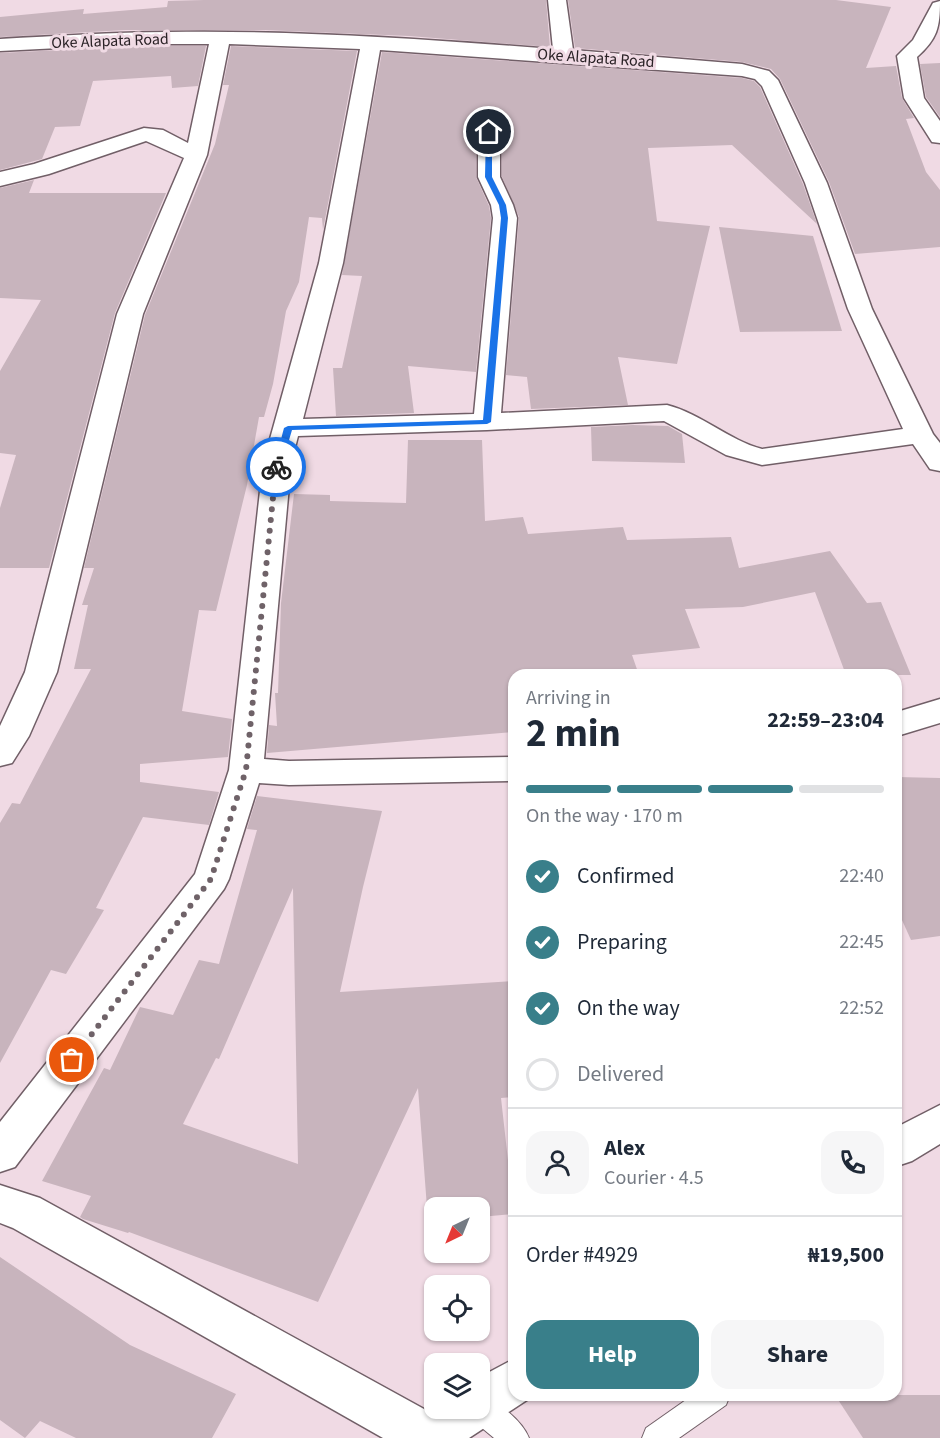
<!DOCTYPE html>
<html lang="en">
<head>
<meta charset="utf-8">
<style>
  :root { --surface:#fff; --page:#f6f6f7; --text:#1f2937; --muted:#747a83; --line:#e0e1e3; --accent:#397f8a }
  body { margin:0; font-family:"Source Sans 3",sans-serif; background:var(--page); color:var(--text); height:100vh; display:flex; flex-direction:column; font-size:22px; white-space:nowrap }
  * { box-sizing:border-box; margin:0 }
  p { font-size:20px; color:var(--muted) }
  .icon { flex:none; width:33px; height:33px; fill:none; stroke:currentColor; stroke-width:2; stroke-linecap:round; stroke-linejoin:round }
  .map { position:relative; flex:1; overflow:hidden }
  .details { position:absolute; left:508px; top:669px; width:394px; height:732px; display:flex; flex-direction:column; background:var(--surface); border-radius:18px; box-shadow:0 2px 4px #0004 }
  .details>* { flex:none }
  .needle { width:39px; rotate:223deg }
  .controls { position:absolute; left:424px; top:1197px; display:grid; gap:12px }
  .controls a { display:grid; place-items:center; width:66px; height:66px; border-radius:12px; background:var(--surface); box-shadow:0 2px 4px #0004; font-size:30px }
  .pin { position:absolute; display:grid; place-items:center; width:51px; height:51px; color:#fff; margin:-26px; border:3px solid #fff; border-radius:50%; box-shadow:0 2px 6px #0007 }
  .courier { position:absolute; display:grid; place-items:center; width:60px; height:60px; margin:-30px; border:4px solid #1a73e8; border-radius:50%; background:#fff; color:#222; box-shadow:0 2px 8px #0007 }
  .summary em { font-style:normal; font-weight:700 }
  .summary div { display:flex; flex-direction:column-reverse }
  .summary { display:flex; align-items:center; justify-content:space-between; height:102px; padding:0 18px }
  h1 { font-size:39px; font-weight:700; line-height:45px }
  .bar { display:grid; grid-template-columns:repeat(4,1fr); gap:9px 6px; align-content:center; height:72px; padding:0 18px }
  .bar i { height:8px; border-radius:4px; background:var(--line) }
  .bar .selected { background:var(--accent) }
  .bar p { grid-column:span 4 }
  .line { display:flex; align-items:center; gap:15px; padding:0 18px; border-top:2px solid var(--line) }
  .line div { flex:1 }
  .round { display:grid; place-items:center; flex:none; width:63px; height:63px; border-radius:18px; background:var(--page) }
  ol { padding:0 18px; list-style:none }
  li { display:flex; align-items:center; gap:18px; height:66px }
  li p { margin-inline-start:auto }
  li .icon { padding:6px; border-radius:50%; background:var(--accent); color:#fff; stroke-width:4 }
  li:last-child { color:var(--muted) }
  li i { width:33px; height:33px; border:3px solid var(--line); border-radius:50% }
  .button { display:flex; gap:12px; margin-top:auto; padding:12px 18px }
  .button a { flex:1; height:69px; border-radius:18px; background:var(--accent); color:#fff; font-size:24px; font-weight:700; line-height:69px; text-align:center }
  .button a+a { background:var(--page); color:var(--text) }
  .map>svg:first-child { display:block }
  .building { fill:#c8b4bd; fill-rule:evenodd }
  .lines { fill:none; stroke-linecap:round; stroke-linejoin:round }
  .lane-casing { stroke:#715f67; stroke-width:2 }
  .street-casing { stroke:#715f67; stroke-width:3 }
  .highway-casing { stroke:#715f67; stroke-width:3 }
  .lane { fill:#fff; fill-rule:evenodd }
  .street { fill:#fff; fill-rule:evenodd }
  .highway { fill:#fff; fill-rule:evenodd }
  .route { fill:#1a73e8 }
  .done { stroke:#6f6268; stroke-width:6; stroke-dasharray:0 10.8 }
  .labels { text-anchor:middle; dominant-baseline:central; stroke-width:6; stroke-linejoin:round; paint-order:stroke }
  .far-street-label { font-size:16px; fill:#292125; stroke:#f0dae4 }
</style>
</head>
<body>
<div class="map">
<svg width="940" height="1438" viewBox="0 0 940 1438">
  <rect width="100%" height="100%" fill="#f0dae4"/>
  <g class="building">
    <path d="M204 0H546L550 47 409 36 264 30H126L0 37V17L84 9 83 14 167 7 168 1Z"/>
    <path d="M568 0H836L891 7 866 68 896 66 902 98 914 118 906 119 926 172 940 190V247L855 254 829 182 780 79 771 69 742 62 575 48Z"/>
    <path d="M139 46H206L198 86 172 88 171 76 93 81 80 126 55 127 42 159 0 170V53Z"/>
    <path d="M231 46 357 51 323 230 322 218 309 217 299 282 286 311 273 384 264 417H259L247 485 216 611 199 610 182 711 232 719 228 757 140 764V782L219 792 209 825 143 817 96 908 104 910 66 974 51 970 0 1063V823L12 803 20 804 91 669H74L88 605H82L94 568H84L145 315 215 144 229 85H223Z"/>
    <path d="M382 52 742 78 754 81 760 87 803 184 817 224 732 145 648 148 657 221 710 226 677 364 618 357 628 405 531 409 527 377 506 375 519 217 502 177V131L497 125H481L476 132V177L489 206 491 218 476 372 408 366 414 413 336 416 333 368H342L362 276 342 275Z"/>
    <path d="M940 63V117L926 97 920 64Z"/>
    <path d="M34 180 29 193H166L115 313 49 568H0V508L16 455 0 453V371L41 300 0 298V188Z"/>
    <path d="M719 227 813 236 842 331 740 332Z"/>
    <path d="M633 425 668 426 682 434 685 463 592 461 591 427Z"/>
    <path d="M408 440H482L485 521 523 517 528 534 623 527 627 540 731 537 739 568 830 551 867 603 881 602 911 675H846L815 592 743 607 685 609 700 648 632 655 639 675H514V732L267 753 269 725 277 726 275 693H278L281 603 294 494 330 495V501L406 503Z"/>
    <path d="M897 777 940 778V936L911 940 897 909Z"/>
    <path d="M257 796 382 811 363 887 340 992 514 981V1097L501 1098 514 1214 480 1217V1208H435V1221H428L418 1088 318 1302 129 1232 128 1233 83 1219 80 1217 91 1196 42 1181 104 1068 110 1070 140 1007 173 1015 199 960 219 964 257 830 247 829ZM293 888 298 1164 183 1124 216 1058 219 1059Z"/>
    <path d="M0 1257 130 1345 236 1394 212 1438H76L40 1421 25 1438 0 1420Z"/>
    <path d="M835 1395H940V1438H863Z"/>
  </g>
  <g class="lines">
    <defs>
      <g id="lane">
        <path d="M480 1394C498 1402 522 1420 529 1438H494L470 1418 466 1408H480Z"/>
        <path d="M693 1395H730L726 1405 679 1438H642L646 1428Z"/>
      </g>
      <g id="street">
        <path d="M548 0H566L573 50 742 64 769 71 778 80 827 183 872 309 933 434 940 443V471L930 469 913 444 762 465 726 455 664 421 487 430 298 436 291 464 264 759 289 761 514 757V781L289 785 259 783 229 879 224 889 15 1167 0 1172V1122L195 874 229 770 263 464 319 263 360 49 229 44 207 155 143 314 57 672 29 736 12 763 0 766V726L25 672 117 314 184 158 146 141 49 174 0 186V172L34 164 144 128 163 130 188 143 209 44H139L0 51V39C56 36 112 32 168 32 296 30 425 39 553 49ZM380 50 742 76 755 79 762 86 805 183 848 309 903 429 762 449C728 440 702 414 667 405L501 413 517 218 513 205 500 177V132L497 127 489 126 481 127 478 132V177L491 205 493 218 474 414 303 419 343 263Z"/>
        <path d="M940 1C940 28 937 39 917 57L924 98 940 121V143L932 142 904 98 897 56 913 40 933 3Z"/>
        <path d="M940 699V723L897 736V712Z"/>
        <path d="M0 1185 40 1198 444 1420 450 1438H383L13 1228 0 1223Z"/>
      </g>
      <g id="highway">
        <path d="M940 1105V1144L912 1161 897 1166V1127Z"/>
        <path d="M514 1359V1395H531L530 1398 469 1438H403L410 1421 435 1406V1408H480V1377Z"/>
      </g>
    </defs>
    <use href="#lane" class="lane-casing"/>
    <use href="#street" class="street-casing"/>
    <use href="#highway" class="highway-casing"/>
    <use href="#lane" class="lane"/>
    <use href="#street" class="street"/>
    <use href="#highway" class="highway"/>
  </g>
  <path class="route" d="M489 130 492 132V177L506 205 508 218 491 422 487 424 292 430 281 467 273 469 284 428 288 426 483 420 501 218 499 205 485 177 486 132Z"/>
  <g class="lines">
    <path class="done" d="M72 1060 211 879 246 770 276 467"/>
  </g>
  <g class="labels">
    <g class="far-street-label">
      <text transform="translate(110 41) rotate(-2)">Oke Alapata Road</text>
      <text transform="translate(596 58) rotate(4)">Oke Alapata Road</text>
    </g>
  </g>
</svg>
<div class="controls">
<a><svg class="needle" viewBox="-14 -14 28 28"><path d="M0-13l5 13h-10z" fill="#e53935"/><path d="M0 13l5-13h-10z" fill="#747a83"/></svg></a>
<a><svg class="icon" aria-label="locate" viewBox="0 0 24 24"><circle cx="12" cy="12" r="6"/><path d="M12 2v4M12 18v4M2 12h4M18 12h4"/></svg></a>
<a><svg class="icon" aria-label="layers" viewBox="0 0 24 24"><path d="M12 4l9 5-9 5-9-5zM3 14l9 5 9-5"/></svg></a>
</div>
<div class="pin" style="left:72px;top:1060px;background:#ea580c"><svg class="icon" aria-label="bag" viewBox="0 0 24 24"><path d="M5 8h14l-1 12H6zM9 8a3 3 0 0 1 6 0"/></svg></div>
<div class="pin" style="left:489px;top:132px;background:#1f2937"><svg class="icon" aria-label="home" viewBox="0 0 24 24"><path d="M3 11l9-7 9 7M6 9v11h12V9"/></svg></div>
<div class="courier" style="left:276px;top:467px"><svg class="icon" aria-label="bike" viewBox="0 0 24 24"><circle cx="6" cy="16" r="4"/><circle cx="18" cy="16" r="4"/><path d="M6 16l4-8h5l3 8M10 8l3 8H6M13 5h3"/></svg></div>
<section class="details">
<div class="summary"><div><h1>2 min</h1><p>Arriving in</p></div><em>22:59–23:04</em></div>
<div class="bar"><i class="selected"></i><i class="selected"></i><i class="selected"></i><i></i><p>On the way · 170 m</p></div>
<ol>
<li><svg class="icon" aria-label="check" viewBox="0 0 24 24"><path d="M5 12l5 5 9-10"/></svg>Confirmed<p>22:40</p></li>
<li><svg class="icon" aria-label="check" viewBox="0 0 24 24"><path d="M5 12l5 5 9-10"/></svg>Preparing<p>22:45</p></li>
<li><svg class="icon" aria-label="check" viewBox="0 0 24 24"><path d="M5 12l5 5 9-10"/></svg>On the way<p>22:52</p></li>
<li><i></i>Delivered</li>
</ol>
<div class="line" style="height:108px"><a class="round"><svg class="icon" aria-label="person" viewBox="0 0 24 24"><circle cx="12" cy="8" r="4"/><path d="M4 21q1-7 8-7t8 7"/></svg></a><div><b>Alex</b><p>Courier · 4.5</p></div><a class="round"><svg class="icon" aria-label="phone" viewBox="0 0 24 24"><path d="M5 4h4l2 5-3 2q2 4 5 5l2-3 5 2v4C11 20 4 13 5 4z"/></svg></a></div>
<div class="line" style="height:78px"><div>Order #4929</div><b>₦19,500</b></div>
<div class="button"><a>Help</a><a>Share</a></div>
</section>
</div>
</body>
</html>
